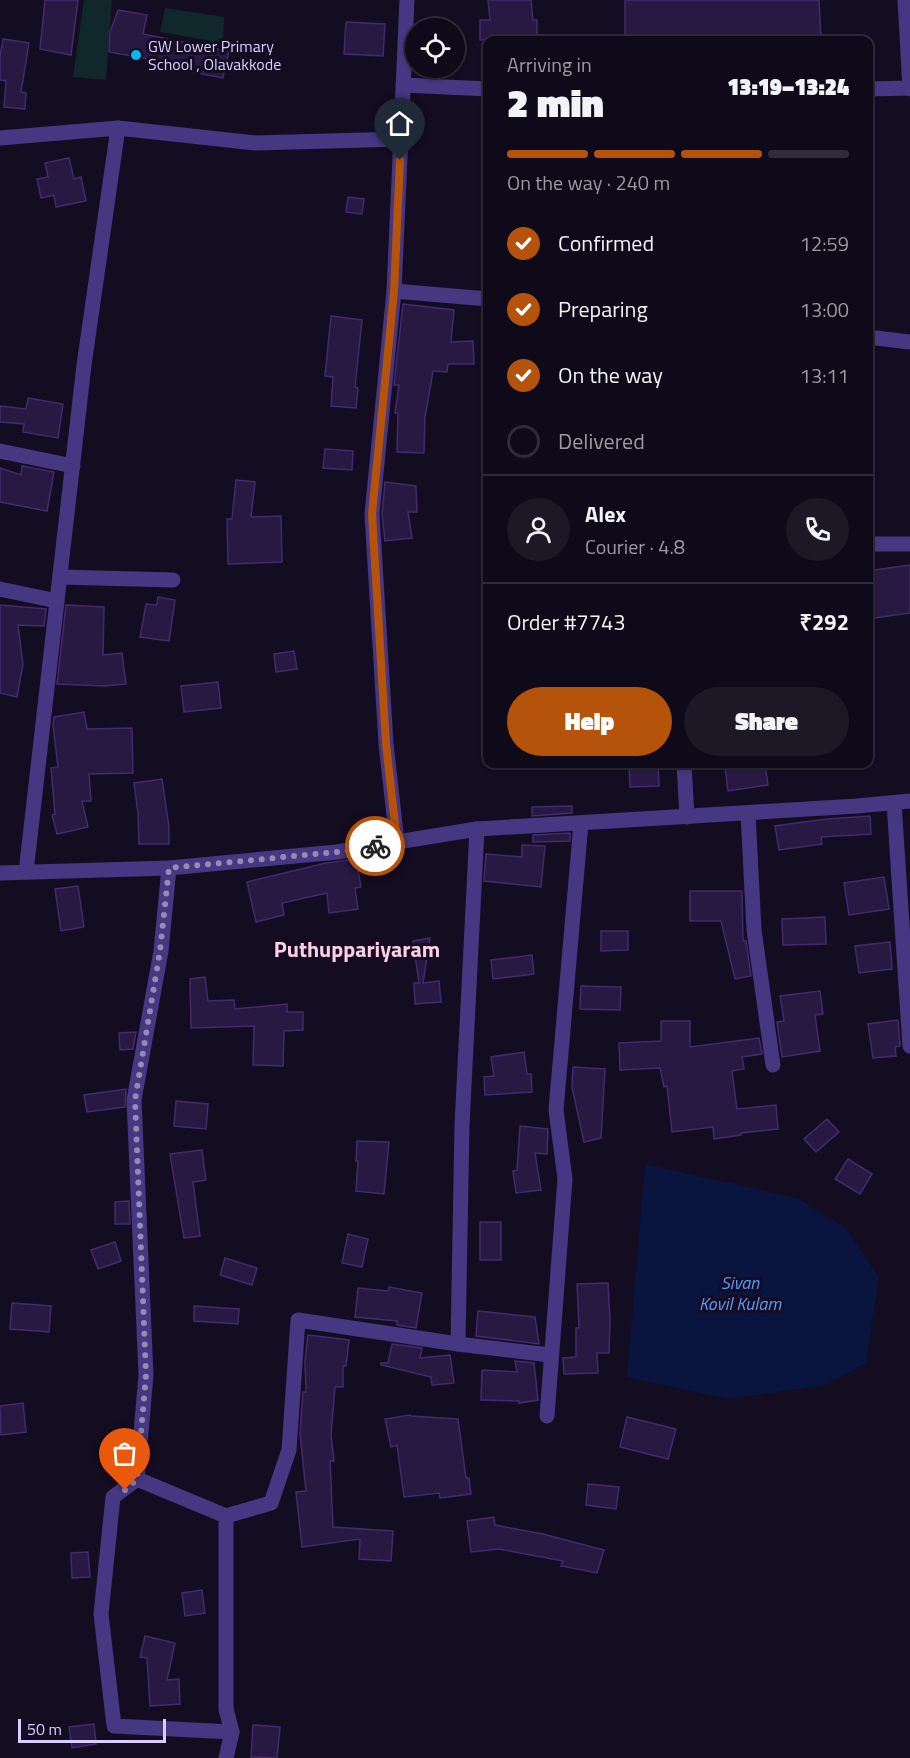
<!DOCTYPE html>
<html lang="en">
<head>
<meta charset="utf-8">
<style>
  :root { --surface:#0f0a19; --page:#1d1826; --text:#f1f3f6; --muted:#9b9aa2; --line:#2f2b38; --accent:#b45309 }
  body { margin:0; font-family:"Titillium Web",sans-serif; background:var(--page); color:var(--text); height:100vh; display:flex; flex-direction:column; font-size:22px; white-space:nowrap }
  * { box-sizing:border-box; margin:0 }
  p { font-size:20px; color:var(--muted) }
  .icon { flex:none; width:33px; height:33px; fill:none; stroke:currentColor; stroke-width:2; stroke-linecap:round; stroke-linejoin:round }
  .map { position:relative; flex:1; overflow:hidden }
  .sheet { position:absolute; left:483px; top:36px; width:390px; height:732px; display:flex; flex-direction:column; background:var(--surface); border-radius:12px; box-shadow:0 2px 4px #0004,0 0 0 2px var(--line) }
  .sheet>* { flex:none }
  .fabs { position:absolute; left:405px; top:18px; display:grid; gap:12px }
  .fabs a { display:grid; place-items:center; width:60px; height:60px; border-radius:50%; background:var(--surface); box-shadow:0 2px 4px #0004,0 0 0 2px var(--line); font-size:30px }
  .scale { position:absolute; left:18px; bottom:15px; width:148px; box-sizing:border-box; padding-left:6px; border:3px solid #dbcdff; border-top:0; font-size:16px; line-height:21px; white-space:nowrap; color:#dbcdff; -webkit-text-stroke:4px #140d21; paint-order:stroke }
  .pin { position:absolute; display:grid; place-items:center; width:51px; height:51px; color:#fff; margin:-62px -26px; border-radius:50% 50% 50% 0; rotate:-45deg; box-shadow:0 0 6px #0007 }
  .pin .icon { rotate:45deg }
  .courier { position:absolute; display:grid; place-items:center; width:60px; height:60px; margin:-30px; border:4px solid #b45309; border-radius:50%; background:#fff; color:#222; box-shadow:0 2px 8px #0007 }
  .summary em { font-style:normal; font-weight:800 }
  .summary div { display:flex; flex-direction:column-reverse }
  .summary { display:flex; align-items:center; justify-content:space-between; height:102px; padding:0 24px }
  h1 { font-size:39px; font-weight:800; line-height:45px }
  .bar { display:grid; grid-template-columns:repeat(4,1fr); gap:9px 6px; align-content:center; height:72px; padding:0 24px }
  .bar i { height:8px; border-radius:4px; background:var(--line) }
  .bar .active { background:var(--accent) }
  .bar p { grid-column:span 4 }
  .line { display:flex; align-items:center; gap:15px; padding:0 24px; border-top:2px solid var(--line) }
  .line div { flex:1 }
  .round { display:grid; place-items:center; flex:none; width:63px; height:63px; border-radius:32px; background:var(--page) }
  ol { padding:0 24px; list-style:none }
  li { display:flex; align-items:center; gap:18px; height:66px }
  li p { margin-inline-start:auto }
  li .icon { padding:6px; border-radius:50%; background:var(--accent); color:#fff; stroke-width:4 }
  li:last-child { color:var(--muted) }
  li i { width:33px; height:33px; border:3px solid var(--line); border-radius:50% }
  .button { display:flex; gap:12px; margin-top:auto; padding:12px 24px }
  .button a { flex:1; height:69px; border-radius:36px; background:var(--accent); color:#fff; font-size:24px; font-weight:800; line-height:69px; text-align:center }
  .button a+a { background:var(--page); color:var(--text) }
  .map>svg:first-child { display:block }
  .green { fill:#10282b }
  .water { fill:#09143f }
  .building { fill:#281943; stroke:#422a6f; stroke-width:1.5 }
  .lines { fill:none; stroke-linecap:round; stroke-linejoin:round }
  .minor { stroke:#453781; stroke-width:15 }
  .tertiary { stroke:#453781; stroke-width:15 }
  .done { stroke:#958ab1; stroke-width:6; stroke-dasharray:0 10.8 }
  .route { stroke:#b45309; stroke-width:8 }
  .poi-dot { fill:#00b9f8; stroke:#140d21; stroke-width:2 }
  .labels { text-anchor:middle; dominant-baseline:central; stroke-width:6; stroke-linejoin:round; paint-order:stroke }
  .poi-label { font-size:16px; fill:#dbcdff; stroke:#140d21; text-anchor:start }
  .water-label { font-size:18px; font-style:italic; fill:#5b9aff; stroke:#140d21 }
  .district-label { font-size:22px; font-weight:bold; fill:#ffcfe6; stroke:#140d21 }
</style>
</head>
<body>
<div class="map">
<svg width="910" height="1758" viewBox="0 0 910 1758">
  <rect width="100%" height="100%" fill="#140d21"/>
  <g class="green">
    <path d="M84 0H112L106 80 73 77Z"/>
    <path d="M165 8 224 17 223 43 160 32Z"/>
  </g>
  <path class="water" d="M645 1164 797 1198 846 1228 879 1277 866 1363 825 1385 729 1399 627 1377Z"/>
  <g class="building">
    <path d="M45 0H78L71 55 40 49Z"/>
    <path d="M488 0H531L533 20H537V40H480V20H490Z"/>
    <path d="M625 0H819L821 39 625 40Z"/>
    <path d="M118 10 147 15 143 34 229 51 223 78 160 66V61L109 52 110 32Z"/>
    <path d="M346 22 385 24 383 56 344 54Z"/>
    <path d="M3 39 29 43 21 92 26 93 25 109 4 107 6 81 0 80V56Z"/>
    <path d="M69 158 74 179 81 177 86 201 56 207 54 195 41 198 37 179 48 177 45 163Z"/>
    <path d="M348 197 364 199 362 214 346 212Z"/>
    <path d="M403 304 454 310 451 342 473 341 474 364H448L447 372 433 371 425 417 424 453 397 452 398 413H395L399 385H394Z"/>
    <path d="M331 316 362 320 355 387 358 388 356 408 331 406 333 377 325 376Z"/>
    <path d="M28 398 63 404 58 438 23 432 24 424 0 422V406L26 409Z"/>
    <path d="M325 449 353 451 352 470 323 468Z"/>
    <path d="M22 466 54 472 47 511 0 502V468L21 475Z"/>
    <path d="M236 480 255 482 251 517 281 516 282 562 228 564 227 519H232Z"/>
    <path d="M385 482 416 486 417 512H408L412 538 385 541 382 514Z"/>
    <path d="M910 565V613L868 619V571Z"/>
    <path d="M158 597 175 600 169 641 140 637 146 604 157 605Z"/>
    <path d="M0 605 46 609 44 626 18 625 23 664 17 697 0 693Z"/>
    <path d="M66 605 104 607 103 655 122 653 126 684 104 686 57 684Z"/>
    <path d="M294 651 297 669 276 672 274 654Z"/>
    <path d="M218 682 221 708 184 712 181 686Z"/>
    <path d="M84 712 87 729 132 728 133 773 89 774 91 801H82L88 827 57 834 52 815 55 814 51 768 58 767 53 726 54 717Z"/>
    <path d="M629 764H658L659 786 630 787Z"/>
    <path d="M754 764H765L768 785 728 791 725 768Z"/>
    <path d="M162 779 169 827V844H139L138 813 134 783Z"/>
    <path d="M572 806V813L532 816V807Z"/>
    <path d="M870 816 871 834 821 837 822 844 779 850 775 826 827 819Z"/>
    <path d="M570 833V841L533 842V835Z"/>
    <path d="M522 845 545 846 541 887 484 881 486 854 522 857Z"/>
    <path d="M356 859 361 887 355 888 358 909 329 913 327 893 282 903 284 915 256 922 247 882 326 863Z"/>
    <path d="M884 877 889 909 849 915 844 883Z"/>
    <path d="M78 886 84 927 61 931 55 889Z"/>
    <path d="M690 891H742L743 941H746L751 976 735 979 721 921H690Z"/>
    <path d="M825 917 826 944 783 945 782 919Z"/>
    <path d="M601 931H628V950L601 951Z"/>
    <path d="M430 938 423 983 439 981 441 1002 415 1004 414 983H419L413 941Z"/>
    <path d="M890 942 892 969 859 973 855 946Z"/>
    <path d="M532 955 534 974 493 979 491 960Z"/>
    <path d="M205 977 208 1001 234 1000 235 1009 287 1004V1012H303V1030L284 1031 283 1066 253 1065 254 1026 191 1028 190 979Z"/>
    <path d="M581 986 621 987 620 1010 580 1009Z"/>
    <path d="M820 991 823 1014 815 1015 820 1051 782 1057 777 1022 784 1021 780 996Z"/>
    <path d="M898 1020 900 1046 895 1047 896 1056 873 1058 868 1024Z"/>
    <path d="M661 1021H690V1047L759 1038 762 1054 742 1057 744 1069 732 1071 737 1109 776 1105 778 1129 741 1133V1135L714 1139 713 1127 672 1132 667 1086 664 1087 660 1068 620 1070 619 1043 661 1041Z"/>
    <path d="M136 1032 133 1049 120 1050 119 1033Z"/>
    <path d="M524 1052 527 1074H531L532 1092 485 1095 484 1077 494 1076 491 1057Z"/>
    <path d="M573 1067 605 1069 601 1138 584 1142 572 1087Z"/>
    <path d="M126 1089 125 1107 87 1112 84 1095Z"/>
    <path d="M176 1101 208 1104 206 1129 174 1126Z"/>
    <path d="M827 1119 839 1132 816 1152 804 1139Z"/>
    <path d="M520 1126 548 1129 547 1154 535 1153 541 1190 516 1193 513 1171 517 1170Z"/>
    <path d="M357 1141 389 1142 384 1194 356 1191 358 1161H356Z"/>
    <path d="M202 1150 206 1180 193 1182 200 1236 184 1238 170 1154Z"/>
    <path d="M848 1159 872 1174 860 1194 835 1179Z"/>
    <path d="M129 1201 130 1224H115V1202Z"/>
    <rect x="480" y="1222" width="21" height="38"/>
    <path d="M348 1234 368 1239 362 1267 342 1263Z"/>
    <path d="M115 1242 121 1261 98 1269 91 1250Z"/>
    <path d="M225 1258 257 1268 252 1285 220 1275Z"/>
    <path d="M608 1283 610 1319 609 1353H597L598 1373 564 1374 563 1358 576 1357V1328H579L577 1284Z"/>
    <path d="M389 1287 422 1293 416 1328 397 1325V1321L355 1317 358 1288 388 1291Z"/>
    <path d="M12 1303 51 1306 49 1332 10 1329Z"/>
    <path d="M194 1306 239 1309 238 1324 194 1321Z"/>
    <path d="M478 1311 535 1317 539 1344 476 1336Z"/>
    <path d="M308 1335 349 1340 346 1366H343V1387H335L331 1435 334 1461H330L333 1527 393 1531 391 1561 359 1559 360 1539 302 1547 296 1492 306 1491 300 1434 303 1392H306L305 1361Z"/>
    <path d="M392 1344 422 1348 420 1358 450 1355 454 1383 432 1385 431 1377 381 1365V1363H388Z"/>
    <path d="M515 1361 534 1363 538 1400 519 1403V1401L481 1400 482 1370 517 1372Z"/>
    <path d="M23 1403 26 1432 1 1435 0 1406Z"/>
    <path d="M410 1415 411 1416 458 1419 466 1478H469L471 1494 440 1498 439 1493 404 1497 397 1445 391 1447 385 1419Z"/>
    <path d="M627 1417 676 1429 668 1459 620 1447Z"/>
    <path d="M588 1484 619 1487 616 1509 586 1505Z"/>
    <path d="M494 1517 495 1525 543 1534 604 1550 597 1573 561 1566 563 1561 499 1549 471 1552 467 1521Z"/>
    <path d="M88 1552 90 1577 72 1578 71 1553Z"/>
    <path d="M202 1590 205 1613 185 1616 182 1593Z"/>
    <path d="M145 1636 175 1643 167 1680 179 1679 180 1704 150 1706 147 1658 140 1657Z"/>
    <path d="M94 1724 96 1744 72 1748 69 1727Z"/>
    <path d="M253 1725 280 1727 277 1758 251 1757Z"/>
  </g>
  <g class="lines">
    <g class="minor">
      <path d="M905 0 910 89"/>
      <path d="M403 85 488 89"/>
      <path d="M868 89 910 88"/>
      <path d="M118 128 255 143 401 139"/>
      <path d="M0 138 118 128 84 365 26 872"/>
      <path d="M0 451 73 466"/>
      <path d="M868 544H910"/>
      <path d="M60 577 173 580"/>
      <path d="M0 589 57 601"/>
      <path d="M684 764 687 817"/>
      <path d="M894 803 910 1046"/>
      <path d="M748 813 754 930 773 1065"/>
      <path d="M397 842 477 829 857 806 910 801"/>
      <path d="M169 868 161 951 134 1100 146 1375 137 1479 113 1497 101 1614 114 1726 232 1732 226 1758"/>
      <path d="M458 1344 462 1125 477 829"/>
      <path d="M547 1416 565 1179 556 1110 581 823"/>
      <path d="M137 1479 226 1516 271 1503 289 1450 298 1320 458 1344 550 1355"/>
      <path d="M226 1516V1709L232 1732"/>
    </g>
    <g class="tertiary">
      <path d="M394 291 407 0"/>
      <path d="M868 337 910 342"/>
      <path d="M0 873 169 868 337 852 397 842 386 744 372 514 394 291 488 299"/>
    </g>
  </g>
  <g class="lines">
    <path class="done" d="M125 1490 137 1479 146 1375 135 1100 160 951 169 868 337 852 375 846"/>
    <path class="route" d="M375 846 397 842 386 744 372 514 394 291 400 160"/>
  </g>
  <circle class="poi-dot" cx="136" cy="55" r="6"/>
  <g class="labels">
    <g class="poi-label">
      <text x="148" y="46">GW Lower Primary<tspan x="148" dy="18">School , Olavakkode</tspan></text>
    </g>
    <g class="water-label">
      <text x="740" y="1282">Sivan<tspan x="740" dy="21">Kovil Kulam</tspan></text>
    </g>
    <g class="district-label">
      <text x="357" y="949">Puthuppariyaram</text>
    </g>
  </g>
</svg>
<div class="fabs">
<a><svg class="icon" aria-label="locate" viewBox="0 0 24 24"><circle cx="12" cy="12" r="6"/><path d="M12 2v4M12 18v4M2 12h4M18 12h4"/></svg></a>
</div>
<div class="scale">50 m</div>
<div class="pin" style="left:125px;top:1490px;background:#ea580c"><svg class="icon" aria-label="bag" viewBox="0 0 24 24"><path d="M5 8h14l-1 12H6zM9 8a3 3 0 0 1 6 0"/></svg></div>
<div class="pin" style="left:400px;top:160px;background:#1f2937"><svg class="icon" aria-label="home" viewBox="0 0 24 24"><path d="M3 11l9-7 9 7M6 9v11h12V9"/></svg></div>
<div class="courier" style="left:375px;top:846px"><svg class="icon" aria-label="bike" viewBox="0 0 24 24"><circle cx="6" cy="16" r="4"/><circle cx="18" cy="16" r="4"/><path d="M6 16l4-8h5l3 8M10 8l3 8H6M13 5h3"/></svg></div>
<section class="sheet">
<div class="summary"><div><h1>2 min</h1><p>Arriving in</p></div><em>13:19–13:24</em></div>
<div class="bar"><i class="active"></i><i class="active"></i><i class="active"></i><i></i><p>On the way · 240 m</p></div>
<ol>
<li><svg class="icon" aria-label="check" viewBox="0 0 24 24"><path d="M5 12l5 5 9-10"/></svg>Confirmed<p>12:59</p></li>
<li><svg class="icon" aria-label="check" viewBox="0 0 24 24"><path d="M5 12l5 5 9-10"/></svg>Preparing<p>13:00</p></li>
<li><svg class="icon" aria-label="check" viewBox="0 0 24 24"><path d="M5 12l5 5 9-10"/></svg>On the way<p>13:11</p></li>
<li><i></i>Delivered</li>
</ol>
<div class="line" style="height:108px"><a class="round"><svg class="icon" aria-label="person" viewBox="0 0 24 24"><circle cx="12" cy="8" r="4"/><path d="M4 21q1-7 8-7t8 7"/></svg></a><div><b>Alex</b><p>Courier · 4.8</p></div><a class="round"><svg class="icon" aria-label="phone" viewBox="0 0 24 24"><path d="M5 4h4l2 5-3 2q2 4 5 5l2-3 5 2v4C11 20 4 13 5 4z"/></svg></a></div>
<div class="line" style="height:78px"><div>Order #7743</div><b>₹292</b></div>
<div class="button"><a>Help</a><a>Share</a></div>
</section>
</div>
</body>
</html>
